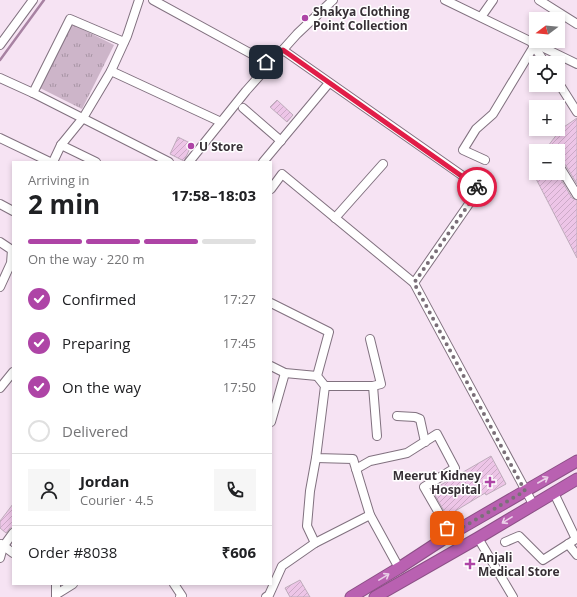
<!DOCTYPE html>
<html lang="en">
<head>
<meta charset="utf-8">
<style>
  :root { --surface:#fff; --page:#f6f6f6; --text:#202124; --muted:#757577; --line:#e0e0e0; --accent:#ae44a6 }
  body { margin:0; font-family:"Open Sans",sans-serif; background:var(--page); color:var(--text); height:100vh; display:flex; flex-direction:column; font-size:15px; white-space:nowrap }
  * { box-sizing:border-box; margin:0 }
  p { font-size:13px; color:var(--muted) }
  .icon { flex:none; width:22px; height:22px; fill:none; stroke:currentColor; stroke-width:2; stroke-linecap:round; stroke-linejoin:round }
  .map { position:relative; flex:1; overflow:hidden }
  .side { position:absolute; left:12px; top:161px; width:260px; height:424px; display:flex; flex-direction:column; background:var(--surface); border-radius:0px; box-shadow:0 2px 6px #0003 }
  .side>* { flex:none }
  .needle { width:26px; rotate:254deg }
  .controls { position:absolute; left:529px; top:12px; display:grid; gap:8px }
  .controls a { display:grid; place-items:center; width:36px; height:36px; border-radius:0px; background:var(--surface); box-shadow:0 2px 6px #0003; font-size:20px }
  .pin { position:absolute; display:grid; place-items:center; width:34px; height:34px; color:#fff; margin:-17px; border-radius:8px; box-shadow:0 2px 6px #0006 }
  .courier { position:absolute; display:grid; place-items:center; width:40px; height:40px; margin:-20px; border:3px solid #e11d48; border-radius:50%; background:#fff; color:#222; box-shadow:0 1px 5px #0007 }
  .head em { font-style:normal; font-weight:700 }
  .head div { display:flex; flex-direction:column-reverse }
  .head { display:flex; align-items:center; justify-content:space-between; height:68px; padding:0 16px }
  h1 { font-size:26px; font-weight:700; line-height:30px }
  .bar { display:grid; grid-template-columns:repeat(4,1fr); gap:6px 4px; align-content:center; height:48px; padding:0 16px }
  .bar i { height:5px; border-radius:3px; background:var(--line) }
  .bar .active { background:var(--accent) }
  .bar p { grid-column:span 4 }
  .line { display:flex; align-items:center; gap:10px; padding:0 16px; border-top:1px solid var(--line) }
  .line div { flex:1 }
  .round { display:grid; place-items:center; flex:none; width:42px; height:42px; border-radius:0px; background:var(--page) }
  ol { padding:0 16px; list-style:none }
  li { display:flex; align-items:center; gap:12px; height:44px }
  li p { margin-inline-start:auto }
  li .icon { padding:4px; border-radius:50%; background:var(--accent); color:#fff; stroke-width:4 }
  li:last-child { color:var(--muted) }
  li i { width:22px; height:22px; border:2px solid var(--line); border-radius:50% }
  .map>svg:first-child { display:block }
  .park { fill:url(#park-tufts) }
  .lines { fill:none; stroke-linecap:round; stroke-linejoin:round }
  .stream { stroke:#a782a2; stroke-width:2.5 }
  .building { fill:url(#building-hatch); stroke:#beacbb }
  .minor-casing { stroke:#81717f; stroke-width:10 }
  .highway-casing { stroke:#8c5086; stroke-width:13 }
  .minor { stroke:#fff; stroke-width:8 }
  .highway { stroke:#b961b1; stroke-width:11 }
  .oneway { stroke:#ead0e8 }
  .done { stroke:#7a6f78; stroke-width:4; stroke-dasharray:0 7.2 }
  .route { stroke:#e11d48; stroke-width:5 }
  .poi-dot { fill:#ae44a6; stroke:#fff; stroke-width:1.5 }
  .labels { text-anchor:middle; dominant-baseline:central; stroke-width:3; stroke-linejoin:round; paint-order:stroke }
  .poi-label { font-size:12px; font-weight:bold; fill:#373036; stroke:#fff; text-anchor:start }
</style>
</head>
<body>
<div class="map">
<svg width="577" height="597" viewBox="0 0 577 597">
  <defs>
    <pattern id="park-tufts" width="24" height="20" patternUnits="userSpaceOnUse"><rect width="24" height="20" fill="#cdb5c9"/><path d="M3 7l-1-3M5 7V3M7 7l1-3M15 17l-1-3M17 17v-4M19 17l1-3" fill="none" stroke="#a794a4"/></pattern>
    <pattern id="building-hatch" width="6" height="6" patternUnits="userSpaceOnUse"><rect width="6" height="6" fill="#edc5e7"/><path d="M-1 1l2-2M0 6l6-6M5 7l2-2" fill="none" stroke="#ccaac7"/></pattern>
  </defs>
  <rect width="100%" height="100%" fill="#f6e3f3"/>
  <path class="park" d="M72 24 114 45 82 109 40 88Z"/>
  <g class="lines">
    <path class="stream" d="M0 60 44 0"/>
  </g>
  <g class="building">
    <path d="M277 100 293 115 287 122 270 107Z"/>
    <path d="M577 118V184L563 161 558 159V153L561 151H551L548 146 561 129Z"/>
    <path d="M178 137 192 144 184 161 170 154Z"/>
    <path d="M533 173H557L572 198 577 200V258Z"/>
    <path d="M491 456 506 484 486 495 485 493 447 516 432 490Z"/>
    <path d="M13 504V528H10L6 533 0 528V521Z"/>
    <path d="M300 580 310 597H290L285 588Z"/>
  </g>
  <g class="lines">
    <defs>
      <g id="minor">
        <path d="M153 0 270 64"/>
        <path d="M445 0 577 64"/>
        <path d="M539 0 577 24"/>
        <path d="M481 17 493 0"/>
        <path d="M532 43 545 63"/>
        <path d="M0 45 33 0"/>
        <path d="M283 50 480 188 414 283"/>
        <path d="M111 71 221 122"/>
        <path d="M0 78 33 93 169 162"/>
        <path d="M558 82 577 112"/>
        <path d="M33 93 70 19 124 42"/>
        <path d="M243 108 281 141"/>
        <path d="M0 138 50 162"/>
        <path d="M61 145 96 162"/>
        <path d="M485 160 463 150 476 129 493 114 534 46"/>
        <path d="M53 162 61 145 83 118 111 71 127 36 139 0"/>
        <path d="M189 162 246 91 297 34 333 0"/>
        <path d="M263 162 329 83"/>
        <path d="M558 164 577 195"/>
        <path d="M271 189 282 174 414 283 533 504"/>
        <path d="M0 204 13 211"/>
        <path d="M335 218 383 164"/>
        <path d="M0 242 12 250 11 263 0 287"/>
        <path d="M271 303 329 332 317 376 325 386 316 458 353 459 370 515 399 568"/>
        <path d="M370 339 381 384 373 386"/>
        <path d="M271 366 285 373 317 376"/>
        <path d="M325 386H373L377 436"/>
        <path d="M0 388 13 372"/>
        <path d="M397 416 415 417 420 419 425 442"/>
        <path d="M271 422 285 373"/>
        <path d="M356 469 370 461 407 453 437 434 455 468 424 487 451 534"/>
        <path d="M478 538 513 597"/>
        <path d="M505 542 519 536 543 560 576 539 554 493"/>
        <path d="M315 543 307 526 310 491 316 458"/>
        <path d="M1 544 13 553"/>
        <path d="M568 544 577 555"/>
        <path d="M0 558 3 547 13 533"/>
        <path d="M174 584 182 596 180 597"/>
        <path d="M57 594 73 584"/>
        <path d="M56 597V584"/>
        <path d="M266 597 269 595 282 566 315 543 370 515"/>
      </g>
      <g id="highway">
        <path d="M351 597 399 568 451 534 577 461"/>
        <path d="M375 597 478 538 577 479"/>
      </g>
    </defs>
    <use href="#minor" class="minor-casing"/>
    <use href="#highway" class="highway-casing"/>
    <use href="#minor" class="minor"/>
    <use href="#highway" class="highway"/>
  </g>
  <defs><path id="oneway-shaft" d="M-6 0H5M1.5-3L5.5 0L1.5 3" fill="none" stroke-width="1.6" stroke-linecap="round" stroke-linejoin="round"/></defs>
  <g class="oneway">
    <use href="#oneway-shaft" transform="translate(543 480) rotate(-30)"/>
    <use href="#oneway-shaft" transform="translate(507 520) rotate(148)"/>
    <use href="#oneway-shaft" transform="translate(384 577) rotate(-31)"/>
  </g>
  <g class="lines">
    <path class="done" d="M447 528 451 534 525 491 414 283 480 188 477 187"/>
    <path class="route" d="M266 62 270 64 283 50 477 187"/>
  </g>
  <g class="poi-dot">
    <circle cx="305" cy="18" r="4"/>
    <circle cx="191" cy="146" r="4"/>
    <path d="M488 476h4v4h4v4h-4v4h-4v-4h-4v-4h4z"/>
    <path d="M468 558h4v4h4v4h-4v4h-4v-4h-4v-4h4z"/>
  </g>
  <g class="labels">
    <g class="poi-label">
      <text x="313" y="11">Shakya Clothing<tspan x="313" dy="14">Point Collection</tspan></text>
      <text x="199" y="146">U Store</text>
      <text x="481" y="475" text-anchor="end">Meerut Kidney<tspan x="481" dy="14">Hospital</tspan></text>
      <text x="478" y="557">Anjali<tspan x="478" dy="14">Medical Store</tspan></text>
    </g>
  </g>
</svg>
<div class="controls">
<a><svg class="needle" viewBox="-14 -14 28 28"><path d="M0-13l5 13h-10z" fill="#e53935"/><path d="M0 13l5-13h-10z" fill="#757577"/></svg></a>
<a><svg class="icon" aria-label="locate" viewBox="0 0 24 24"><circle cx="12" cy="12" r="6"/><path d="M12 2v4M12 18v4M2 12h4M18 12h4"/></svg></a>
<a>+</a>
<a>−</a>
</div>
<div class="pin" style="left:447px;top:528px;background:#ea580c"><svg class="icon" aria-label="bag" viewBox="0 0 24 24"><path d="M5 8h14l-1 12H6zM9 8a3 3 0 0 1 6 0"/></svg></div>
<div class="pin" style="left:266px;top:62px;background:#1f2937"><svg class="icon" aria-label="home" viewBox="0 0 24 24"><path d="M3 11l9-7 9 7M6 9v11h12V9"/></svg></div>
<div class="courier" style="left:477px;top:187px"><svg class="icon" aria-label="bike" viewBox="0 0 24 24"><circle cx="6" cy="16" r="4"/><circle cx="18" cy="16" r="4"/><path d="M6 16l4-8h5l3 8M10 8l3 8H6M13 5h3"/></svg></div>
<section class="side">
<div class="head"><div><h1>2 min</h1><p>Arriving in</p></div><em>17:58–18:03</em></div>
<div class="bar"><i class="active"></i><i class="active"></i><i class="active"></i><i></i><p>On the way · 220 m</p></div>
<ol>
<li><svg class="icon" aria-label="check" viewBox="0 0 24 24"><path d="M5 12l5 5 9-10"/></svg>Confirmed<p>17:27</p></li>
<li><svg class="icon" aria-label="check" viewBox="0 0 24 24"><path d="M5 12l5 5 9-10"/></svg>Preparing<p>17:45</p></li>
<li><svg class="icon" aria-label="check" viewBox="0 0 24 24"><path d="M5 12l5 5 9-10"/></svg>On the way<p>17:50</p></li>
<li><i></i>Delivered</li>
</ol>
<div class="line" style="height:72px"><a class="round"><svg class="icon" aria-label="person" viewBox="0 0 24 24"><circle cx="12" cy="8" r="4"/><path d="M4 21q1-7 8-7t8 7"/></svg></a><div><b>Jordan</b><p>Courier · 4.5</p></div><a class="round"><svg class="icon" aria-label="phone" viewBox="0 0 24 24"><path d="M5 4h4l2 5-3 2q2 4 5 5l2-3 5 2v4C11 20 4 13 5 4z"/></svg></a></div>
<div class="line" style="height:52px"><div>Order #8038</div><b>₹606</b></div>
</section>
</div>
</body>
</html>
